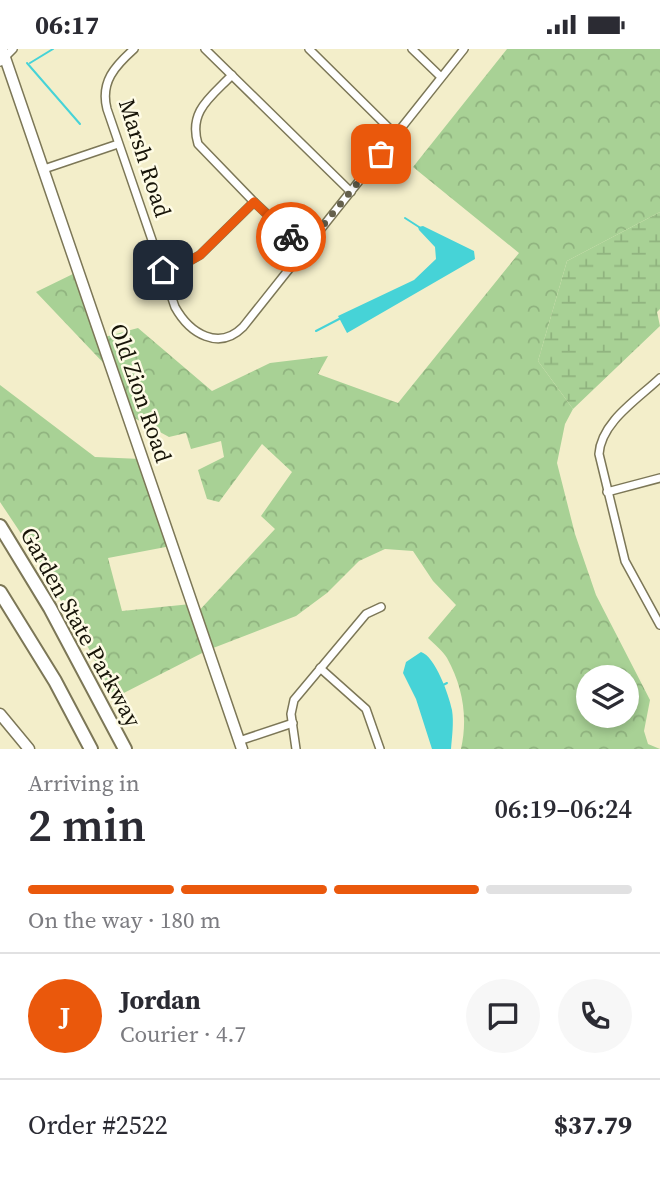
<!DOCTYPE html>
<html lang="en">
<head>
<meta charset="utf-8">
<style>
  :root { --surface:#fff; --page:#f7f7f7; --text:#2b2b33; --muted:#7c7c81; --line:#e1e1e2; --accent:#ea580c }
  body { margin:0; font-family:"Source Serif 4",serif; background:var(--page); color:var(--text); height:100vh; display:flex; flex-direction:column; font-size:26px; white-space:nowrap }
  * { box-sizing:border-box; margin:0 }
  p { font-size:23px; color:var(--muted) }
  .icon { flex:none; width:38px; height:38px; fill:none; stroke:currentColor; stroke-width:2; stroke-linecap:round; stroke-linejoin:round }
  .map { position:relative; height:700px; overflow:hidden }
  .drawer { display:flex; flex-direction:column; background:var(--surface); flex:1 }
  .drawer>* { flex:none }
  .buttons { position:absolute; left:576px; top:616px; display:grid; gap:14px }
  .buttons a { display:grid; place-items:center; width:63px; height:63px; border-radius:50%; background:var(--surface); box-shadow:0 4px 10px #0003; font-size:35px }
  .pin { position:absolute; display:grid; place-items:center; width:60px; height:60px; color:#fff; margin:-30px; border-radius:14px; box-shadow:0 4px 10px #0006 }
  .courier { position:absolute; display:grid; place-items:center; width:70px; height:70px; margin:-35px; border:5px solid #ea580c; border-radius:50%; background:#fff; color:#222; box-shadow:0 2px 9px #0007 }
  .headline em { font-style:normal; font-weight:600 }
  .headline div { display:flex; flex-direction:column-reverse }
  .headline { display:flex; align-items:center; justify-content:space-between; height:119px; padding:0 28px }
  h1 { font-size:46px; font-weight:600; line-height:52px }
  .bar { display:grid; grid-template-columns:repeat(4,1fr); gap:10px 7px; align-content:center; height:84px; padding:0 28px }
  .bar i { height:9px; border-radius:5px; background:var(--line) }
  .bar .current { background:var(--accent) }
  .bar p { grid-column:span 4 }
  .line { display:flex; align-items:center; gap:18px; padding:0 28px; border-top:2px solid var(--line) }
  .line div { flex:1 }
  .round { display:grid; place-items:center; flex:none; width:74px; height:74px; border-radius:37px; background:var(--page) }
  .status { display:flex; justify-content:space-between; align-items:center; height:49px; padding:0 35px; background:var(--surface); direction:ltr }
  .status svg { height:19px; fill:currentColor }
  .map>svg:first-child { display:block }
  .forest { fill:url(#forest-crowns); fill-rule:evenodd }
  .wetland { fill:url(#wetland-marsh) }
  .water { fill:#46d3d7 }
  .lines { fill:none; stroke-linecap:round; stroke-linejoin:round }
  .stream { stroke:#46d3d7; stroke-width:2 }
  .street-casing { stroke:#7c7757; stroke-width:10 }
  .secondary-casing { stroke:#7c7757; stroke-width:13 }
  .highway-casing { stroke:#7c7757; stroke-width:16 }
  .street { stroke:#fff; stroke-width:7 }
  .secondary { stroke:#fff; stroke-width:10 }
  .highway { stroke:#fff; stroke-width:12 }
  .done { stroke:#64604c; stroke-width:7; stroke-dasharray:0 12.6 }
  .route { stroke:#ea580c; stroke-width:9 }
  .labels { text-anchor:middle; dominant-baseline:central; stroke-width:5; stroke-linejoin:round; paint-order:stroke }
  .street-label { font-size:23px; fill:#171408; stroke:#fefbe5 }
</style>
</head>
<body>
<div class="status"><b>06:17</b><svg viewBox="0 0 49 12"><path d="M0 12V9h3v3zM5 12V6h3v6zM10 12V3h3v9zM15 12V0h3v12zM26 1h20v11H26zM47 4h2v5h-2z"/></svg></div>
<div class="map">
<svg width="660" height="700" viewBox="0 0 660 700">
  <defs>
    <pattern id="forest-crowns" width="20" height="18" patternUnits="userSpaceOnUse" patternTransform="scale(1.75)"><rect width="20" height="18" fill="#a8d195"/><path d="M2 6a3 3 0 1 1 6 0M12 15a3 3 0 1 1 6 0" fill="none" stroke="#90b37f"/></pattern>
    <pattern id="wetland-marsh" width="20" height="14" patternUnits="userSpaceOnUse" patternTransform="scale(1.75)"><rect width="20" height="14" fill="#a8d195"/><path d="M1 5h8M5 5V1M11 12h8M15 12V8" fill="none" stroke="#90b37f"/></pattern>
  </defs>
  <rect width="100%" height="100%" fill="#f3eeca"/>
  <path class="forest" d="M507 0H660V163L567 212 538 312 573 360 565 375 557 414 575 485 596 546 650 651 644 682 648 695 660 700H461C468 669 463 638 447 609 443 602 435 596 428 589L456 556 433 532 413 502 385 500 359 512 327 544 296 567 208 601 114 649 89 600 30 498 0 453V336L95 408 141 410 171 497 108 509 122 562 191 555 195 566 275 480 261 467 292 423 262 395 219 453 207 450 198 421 224 408 221 392 191 400 186 384 169 388 127 365 112 323 36 243 77 223 101 289 138 279 212 342 270 314 328 307 318 325 398 354 519 204 413 118ZM588 628H626V667H588Z"/>
  <path class="wetland" d="M660 163V260L657 263 660 277 573 360 538 312 567 212Z"/>
  <g class="water">
    <path d="M423 177 474 202 475 210 347 284 338 267 414 231 436 210 435 198 419 181 418 178Z"/>
    <path d="M421 603C435 607 449 646 452 661 454 673 452 688 451 700H432L416 650 403 624 406 613Z"/>
  </g>
  <g class="lines">
    <g class="stream">
      <path d="M27 14 80 75"/>
      <path d="M30 14 53 0"/>
      <path d="M405 169 419 178"/>
      <path d="M316 282 341 269"/>
      <path d="M443 636 447 634"/>
    </g>
    <defs>
      <g id="street">
        <path d="M134 0C115 17 100 33 107 60L175 258C190 285 219 302 243 278L464 0"/>
        <path d="M205 0 351 143"/>
        <path d="M309 0 396 86"/>
        <path d="M412 0 441 28"/>
        <path d="M0 13 13 0"/>
        <path d="M232 26C211 48 188 62 198 95L254 153 304 200"/>
        <path d="M44 120 118 95"/>
        <path d="M164 221 186 214 200 206 254 153"/>
        <path d="M660 329C638 350 601 373 599 405L625 512 660 576"/>
        <path d="M607 443 660 429"/>
        <path d="M320 619 366 660 380 700"/>
        <path d="M239 692 293 674"/>
        <path d="M296 700 291 665 294 651 366 565 381 558"/>
      </g>
      <g id="secondary">
        <path d="M2 0 242 700"/>
        <path d="M0 665 29 700"/>
      </g>
      <g id="highway">
        <path d="M0 477 50 559 125 700"/>
        <path d="M0 543 55 632 91 700"/>
      </g>
    </defs>
    <use href="#street" class="street-casing"/>
    <use href="#secondary" class="secondary-casing"/>
    <use href="#highway" class="highway-casing"/>
    <use href="#street" class="street"/>
    <use href="#secondary" class="secondary"/>
    <use href="#highway" class="highway"/>
  </g>
  <g class="lines">
    <path class="done" d="M291 188 304 200 381 105"/>
    <path class="route" d="M163 221 186 214 200 206 254 153 291 188"/>
  </g>
  <g class="labels">
    <g class="street-label">
      <text transform="translate(145 109) rotate(72)">Marsh Road</text>
      <text transform="translate(141 344) rotate(71)">Old Zion Road</text>
      <text transform="translate(81 578) rotate(61)">Garden State Parkway</text>
    </g>
  </g>
</svg>
<div class="buttons">
<a><svg class="icon" aria-label="layers" viewBox="0 0 24 24"><path d="M12 4l9 5-9 5-9-5zM3 14l9 5 9-5"/></svg></a>
</div>
<div class="pin" style="left:381px;top:105px;background:#ea580c"><svg class="icon" aria-label="bag" viewBox="0 0 24 24"><path d="M5 8h14l-1 12H6zM9 8a3 3 0 0 1 6 0"/></svg></div>
<div class="pin" style="left:163px;top:221px;background:#1f2937"><svg class="icon" aria-label="home" viewBox="0 0 24 24"><path d="M3 11l9-7 9 7M6 9v11h12V9"/></svg></div>
<div class="courier" style="left:291px;top:188px"><svg class="icon" aria-label="bike" viewBox="0 0 24 24"><circle cx="6" cy="16" r="4"/><circle cx="18" cy="16" r="4"/><path d="M6 16l4-8h5l3 8M10 8l3 8H6M13 5h3"/></svg></div>
</div>
<section class="drawer">
<div class="headline"><div><h1>2 min</h1><p>Arriving in</p></div><em>06:19–06:24</em></div>
<div class="bar"><i class="current"></i><i class="current"></i><i class="current"></i><i></i><p>On the way · 180 m</p></div>
<div class="line" style="height:126px"><b class="round" style="background:var(--accent);color:#fff">J</b><div><b>Jordan</b><p>Courier · 4.7</p></div><a class="round"><svg class="icon" aria-label="chat" viewBox="0 0 24 24"><path d="M4 5h16v11H9l-5 4z"/></svg></a><a class="round"><svg class="icon" aria-label="phone" viewBox="0 0 24 24"><path d="M5 4h4l2 5-3 2q2 4 5 5l2-3 5 2v4C11 20 4 13 5 4z"/></svg></a></div>
<div class="line" style="height:91px"><div>Order #2522</div><b>$37.79</b></div>
</section>
</body>
</html>
